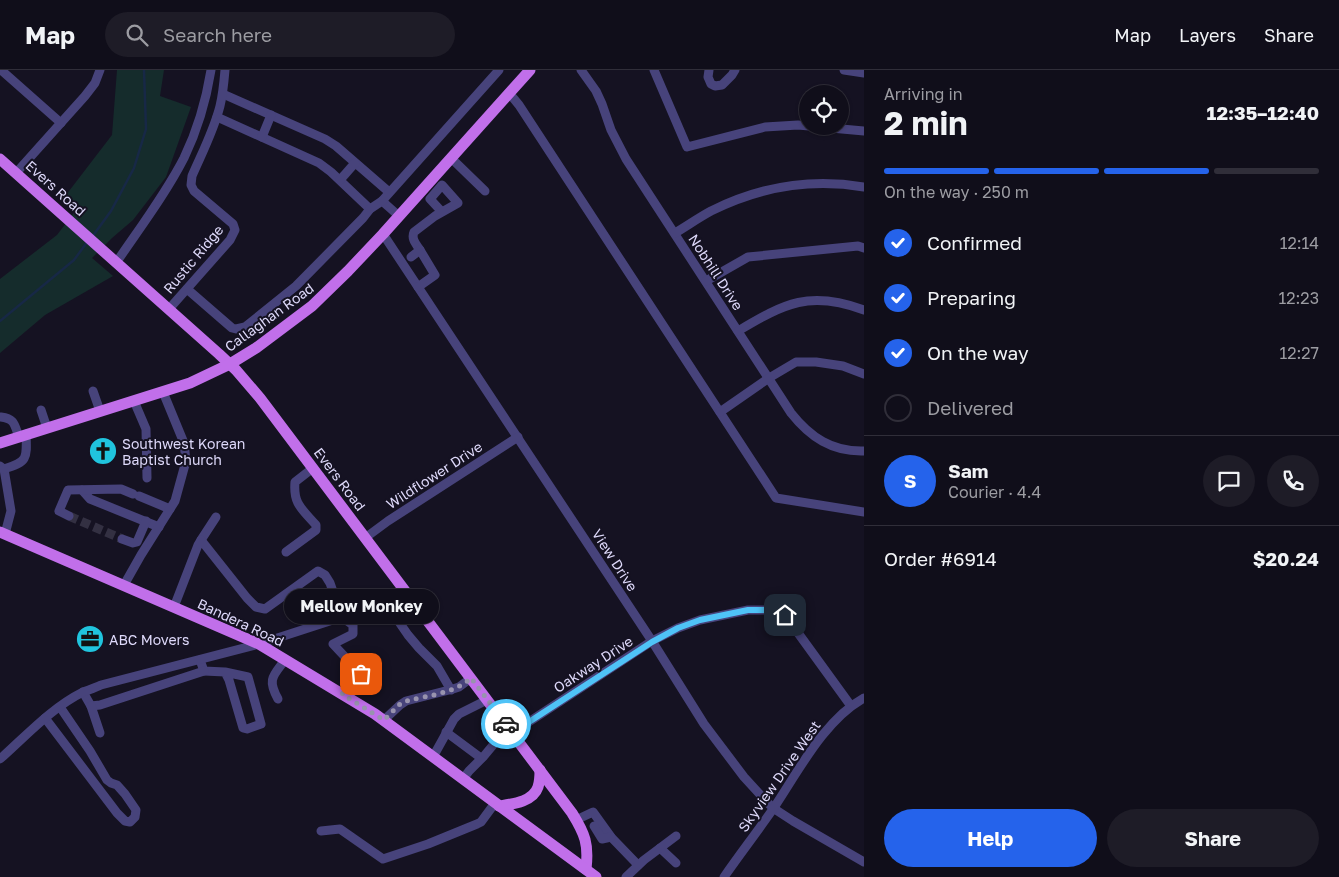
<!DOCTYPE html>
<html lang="en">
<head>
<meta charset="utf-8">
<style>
  :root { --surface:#100e1a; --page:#1e1c27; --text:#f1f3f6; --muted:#9c9ca2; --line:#302e39; --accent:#2563eb }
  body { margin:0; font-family:"Golos Text",sans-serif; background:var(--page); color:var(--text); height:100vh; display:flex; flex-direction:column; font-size:19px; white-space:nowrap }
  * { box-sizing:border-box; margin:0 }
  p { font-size:16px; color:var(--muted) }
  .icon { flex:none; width:28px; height:28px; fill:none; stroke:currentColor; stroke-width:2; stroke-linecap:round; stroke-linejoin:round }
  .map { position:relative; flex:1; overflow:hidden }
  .side { display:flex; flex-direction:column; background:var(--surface); width:475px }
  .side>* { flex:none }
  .fabs { position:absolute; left:799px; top:15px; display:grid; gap:10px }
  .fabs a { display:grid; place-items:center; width:50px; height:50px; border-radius:50%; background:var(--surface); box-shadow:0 1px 4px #0004,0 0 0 1px var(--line); font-size:25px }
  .pin { position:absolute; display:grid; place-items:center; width:42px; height:42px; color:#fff; margin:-21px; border-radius:10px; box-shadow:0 2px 8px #0006 }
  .courier { position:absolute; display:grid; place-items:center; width:50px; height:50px; margin:-25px; border:4px solid #4fc3f7; border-radius:50%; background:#fff; color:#222; box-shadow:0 1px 6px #0007 }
  .bubble { position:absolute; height:35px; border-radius:18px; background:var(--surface); box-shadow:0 1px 4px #0004,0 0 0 1px var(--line); font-size:16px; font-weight:700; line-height:35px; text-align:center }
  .headline em { font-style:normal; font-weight:700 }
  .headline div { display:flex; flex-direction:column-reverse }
  .headline { display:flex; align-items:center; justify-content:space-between; height:85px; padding:0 20px }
  h1 { font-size:32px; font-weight:700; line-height:38px }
  .bar { display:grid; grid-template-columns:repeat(4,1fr); gap:8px 5px; align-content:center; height:60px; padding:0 20px }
  .bar i { height:6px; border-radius:4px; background:var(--line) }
  .bar .on { background:var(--accent) }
  .bar p { grid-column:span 4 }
  .line { display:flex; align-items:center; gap:12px; padding:0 20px; border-top:1px solid var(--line) }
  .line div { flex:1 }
  .round { display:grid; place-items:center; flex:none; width:52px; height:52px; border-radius:26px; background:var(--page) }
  ol { padding:0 20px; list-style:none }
  li { display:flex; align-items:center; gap:15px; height:55px }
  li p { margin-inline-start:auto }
  li .icon { padding:5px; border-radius:50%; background:var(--accent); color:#fff; stroke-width:4 }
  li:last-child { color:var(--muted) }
  li i { width:28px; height:28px; border:2px solid var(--line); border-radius:50% }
  .button { display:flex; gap:10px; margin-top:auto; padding:10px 20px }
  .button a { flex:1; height:58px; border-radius:30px; background:var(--accent); color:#fff; font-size:20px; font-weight:700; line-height:58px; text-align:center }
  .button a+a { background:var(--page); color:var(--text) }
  header { display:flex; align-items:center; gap:30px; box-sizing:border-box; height:70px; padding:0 25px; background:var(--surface); border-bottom:1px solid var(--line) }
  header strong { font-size:24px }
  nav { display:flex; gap:28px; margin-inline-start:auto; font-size:18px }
  .search { width:350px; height:45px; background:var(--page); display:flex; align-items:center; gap:12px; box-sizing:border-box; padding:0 18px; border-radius:28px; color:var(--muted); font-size:19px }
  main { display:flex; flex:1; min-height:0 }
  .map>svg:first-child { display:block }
  .green { fill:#152c2c }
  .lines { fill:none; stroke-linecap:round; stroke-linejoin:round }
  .stream { stroke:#172846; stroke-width:2.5 }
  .minor-tunnel { stroke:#333042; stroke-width:9; stroke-dasharray:9 4.5; stroke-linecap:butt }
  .minor { stroke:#47437b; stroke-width:9 }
  .major { stroke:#c16fea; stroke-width:11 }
  .done { stroke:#9893ae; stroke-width:5; stroke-dasharray:0 9 }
  .route { stroke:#4fc3f7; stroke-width:6 }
  .labels { text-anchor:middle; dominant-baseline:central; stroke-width:4; stroke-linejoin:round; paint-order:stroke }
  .street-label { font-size:14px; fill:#ded9fa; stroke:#151222 }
  .poi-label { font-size:14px; fill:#ded9fa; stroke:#151222; text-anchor:start }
</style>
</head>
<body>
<header>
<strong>Map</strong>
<div class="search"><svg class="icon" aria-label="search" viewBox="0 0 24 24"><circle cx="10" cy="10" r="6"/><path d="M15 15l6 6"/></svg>Search here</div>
<nav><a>Map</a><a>Layers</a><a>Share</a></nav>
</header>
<main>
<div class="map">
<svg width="864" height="807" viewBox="0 0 864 807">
  <rect width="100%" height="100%" fill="#151222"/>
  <path class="green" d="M117 0H164L160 26 191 37 166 107 133 150 112 168 92 188 113 206 45 245 0 283V209L57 165 76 140 66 125 112 65Z"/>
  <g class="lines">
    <g class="stream">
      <path d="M92 167 111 141 134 98 146 59 144 0"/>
      <path d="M0 251 74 190 88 171"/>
    </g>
    <path class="minor-tunnel" d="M69 446 122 469"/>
    <g class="minor">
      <path d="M1 0 61 53"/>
      <path d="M581 0 596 21 602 34 611 60 626 89 791 343C810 367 832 382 864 381"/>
      <path d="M654 0 687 77 765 57 798 55 864 61"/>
      <path d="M709 0 708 7 711 14 715 16 722 15 732 5 735 0"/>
      <path d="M844 0 864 3"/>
      <path d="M509 23 519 35 776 428 864 442"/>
      <path d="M223 24 325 69 336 76 389 122"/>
      <path d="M217 47 319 93 331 102 370 139"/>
      <path d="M262 67 271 45"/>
      <path d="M451 88 485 121"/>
      <path d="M16 103 85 26 95 13 100 0"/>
      <path d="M340 110 355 93"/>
      <path d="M382 131 399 146"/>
      <path d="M675 163C687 156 698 148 711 141 759 117 811 108 864 117"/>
      <path d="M383 164 652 571 704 654 744 707 766 731 773 738 793 751 864 792"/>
      <path d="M420 180C416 174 411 169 414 162L435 146 458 133 442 115 430 129 442 142"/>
      <path d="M411 187 420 180 435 205 418 217"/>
      <path d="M116 193C139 159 165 125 184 88 197 61 206 31 211 0"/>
      <path d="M706 211 748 187 858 176 864 178"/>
      <path d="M187 219 232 258 236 259 245 257 296 216 363 148 370 139 382 131 499 0"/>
      <path d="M169 239 230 170 235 160 233 154 194 121 191 115 192 106C202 83 214 60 220 36 223 24 224 12 225 0"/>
      <path d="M738 261C785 233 810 220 864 240"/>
      <path d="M93 321 100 341"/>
      <path d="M134 331 146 359 147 408"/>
      <path d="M41 340 47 358"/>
      <path d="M720 342 769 308 796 292H816L843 296 864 304"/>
      <path d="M1 347C15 349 14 354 19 367"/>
      <path d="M0 396 4 399 11 441 5 464"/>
      <path d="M4 399C28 392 27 388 26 364"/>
      <path d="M82 420 90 429 159 457"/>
      <path d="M139 426 170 439"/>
      <path d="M69 446 59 441 68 420 121 419 133 424"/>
      <path d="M365 468 388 451 518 367"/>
      <path d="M122 469 133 473 137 472 146 451"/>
      <path d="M201 470 216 447"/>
      <path d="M286 482 316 460V455C302 439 293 434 295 412L313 398"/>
      <path d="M124 515 141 485 175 431 186 391 184 373 163 322"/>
      <path d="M388 536 408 565 419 578 437 596 451 620"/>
      <path d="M174 537 198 475 201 470 247 528 256 537 265 539 318 501 325 505 330 513 342 547 353 555V564L333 574 361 604 342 624"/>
      <path d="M200 590 204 601 225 602 229 610 243 658 247 659 261 654 248 607 225 602"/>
      <path d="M83 622 91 636 100 635 204 601"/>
      <path d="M278 629C267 609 273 606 285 590"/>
      <path d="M91 636 100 663"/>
      <path d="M45 648 117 743 125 751 130 752 135 747 136 740 125 724 117 715 111 713 107 710 90 681 60 637"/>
      <path d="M384 650 400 635 406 631 453 619 459 617 471 608"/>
      <path d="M446 662 481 688"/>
      <path d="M512 663 652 571 678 558 700 550 748 540H777L785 545 851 636"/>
      <path d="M433 687 454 649 459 644 487 630"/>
      <path d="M0 689C26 666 51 638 83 622 88 620 95 618 101 615L259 574 342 547 411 529"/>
      <path d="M463 709 469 701 484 686 508 657"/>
      <path d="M576 750 593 742 611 767 638 795"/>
      <path d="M594 756 602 769 611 767"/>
      <path d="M321 761 340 759 383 789 428 774 477 754 481 752 495 733"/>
      <path d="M660 778 676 793"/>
      <path d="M626 807 644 790 676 766"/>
      <path d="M724 807C740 784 757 762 773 739 798 702 824 650 864 628"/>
    </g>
    <g class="major">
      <path d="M0 89 219 284 236 300 260 328 572 743C585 764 589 774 586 799"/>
      <path d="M0 373 190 313 230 294 256 278 312 236 348 201 383 164 530 0"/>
      <path d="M0 462 259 574 375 644 596 807"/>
      <path d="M499 736C512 734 533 732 538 717 540 711 540 705 540 700"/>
    </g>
  </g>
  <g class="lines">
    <path class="done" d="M361 604 342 624 384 650 400 634 406 631C426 626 456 623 471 608L506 654"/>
    <path class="route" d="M506 654 512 663 652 572 678 558 700 550 748 540H776L785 545"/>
  </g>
  <defs>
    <symbol id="church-disc" viewBox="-11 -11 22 22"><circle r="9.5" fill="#20c4de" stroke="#151222"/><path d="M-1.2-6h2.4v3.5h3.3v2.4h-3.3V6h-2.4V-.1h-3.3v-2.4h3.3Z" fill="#111"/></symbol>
    <symbol id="office-disc" viewBox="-11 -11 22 22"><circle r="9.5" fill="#20c4de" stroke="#151222"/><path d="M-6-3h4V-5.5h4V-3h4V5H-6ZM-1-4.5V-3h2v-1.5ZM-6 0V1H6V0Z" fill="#111"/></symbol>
  </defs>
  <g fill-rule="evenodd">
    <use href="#church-disc" x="87" y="365" width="32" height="32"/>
    <use href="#office-disc" x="74" y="553" width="32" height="32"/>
  </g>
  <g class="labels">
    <g class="street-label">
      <text transform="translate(56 118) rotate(42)">Evers Road</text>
      <text transform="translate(193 189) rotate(-50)">Rustic Ridge</text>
      <text transform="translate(716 202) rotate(57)">Nobhill Drive</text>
      <text transform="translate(269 247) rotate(-36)">Callaghan Road</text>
      <text transform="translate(434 405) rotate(-33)">Wildflower Drive</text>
      <text transform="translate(340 409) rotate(53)">Evers Road</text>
      <text transform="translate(615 490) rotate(57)">View Drive</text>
      <text transform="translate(241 552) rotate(25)">Bandera Road</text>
      <text transform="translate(593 594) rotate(-33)">Oakway Drive</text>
      <text transform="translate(779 706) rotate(-55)">Skyview Drive West</text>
    </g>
    <g class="poi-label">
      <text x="122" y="373">Southwest Korean<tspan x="122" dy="16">Baptist Church</tspan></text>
      <text x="109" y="569">ABC Movers</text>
    </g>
  </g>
</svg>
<div class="fabs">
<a><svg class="icon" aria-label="locate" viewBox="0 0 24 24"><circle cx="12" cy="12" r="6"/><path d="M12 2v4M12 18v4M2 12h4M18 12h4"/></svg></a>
</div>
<div class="pin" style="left:361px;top:604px;background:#ea580c"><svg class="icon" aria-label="bag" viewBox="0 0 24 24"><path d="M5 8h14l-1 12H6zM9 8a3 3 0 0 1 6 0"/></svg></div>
<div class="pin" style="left:785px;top:545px;background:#1f2937"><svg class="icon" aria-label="home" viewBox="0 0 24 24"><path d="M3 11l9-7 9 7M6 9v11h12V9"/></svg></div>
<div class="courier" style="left:506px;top:654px"><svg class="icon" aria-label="car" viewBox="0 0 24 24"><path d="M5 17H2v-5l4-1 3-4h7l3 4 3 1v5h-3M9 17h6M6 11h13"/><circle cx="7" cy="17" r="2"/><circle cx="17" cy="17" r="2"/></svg></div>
<div class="bubble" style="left:284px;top:519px;width:155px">Mellow Monkey</div>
</div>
<section class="side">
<div class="headline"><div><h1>2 min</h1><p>Arriving in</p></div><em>12:35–12:40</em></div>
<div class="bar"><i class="on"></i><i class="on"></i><i class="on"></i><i></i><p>On the way · 250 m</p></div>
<ol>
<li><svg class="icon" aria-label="check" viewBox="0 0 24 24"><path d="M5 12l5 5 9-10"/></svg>Confirmed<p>12:14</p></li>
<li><svg class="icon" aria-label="check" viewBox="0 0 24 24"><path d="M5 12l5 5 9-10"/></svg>Preparing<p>12:23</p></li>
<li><svg class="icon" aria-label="check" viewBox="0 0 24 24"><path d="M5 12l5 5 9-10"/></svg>On the way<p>12:27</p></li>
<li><i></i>Delivered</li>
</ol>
<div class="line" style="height:90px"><b class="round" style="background:var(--accent);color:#fff">S</b><div><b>Sam</b><p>Courier · 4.4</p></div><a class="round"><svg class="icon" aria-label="chat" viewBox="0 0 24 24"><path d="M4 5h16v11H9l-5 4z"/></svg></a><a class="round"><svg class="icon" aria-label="phone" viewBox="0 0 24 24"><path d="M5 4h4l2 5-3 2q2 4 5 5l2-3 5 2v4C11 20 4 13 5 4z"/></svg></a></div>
<div class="line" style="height:65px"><div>Order #6914</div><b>$20.24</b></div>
<div class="button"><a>Help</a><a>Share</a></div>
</section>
</main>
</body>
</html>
